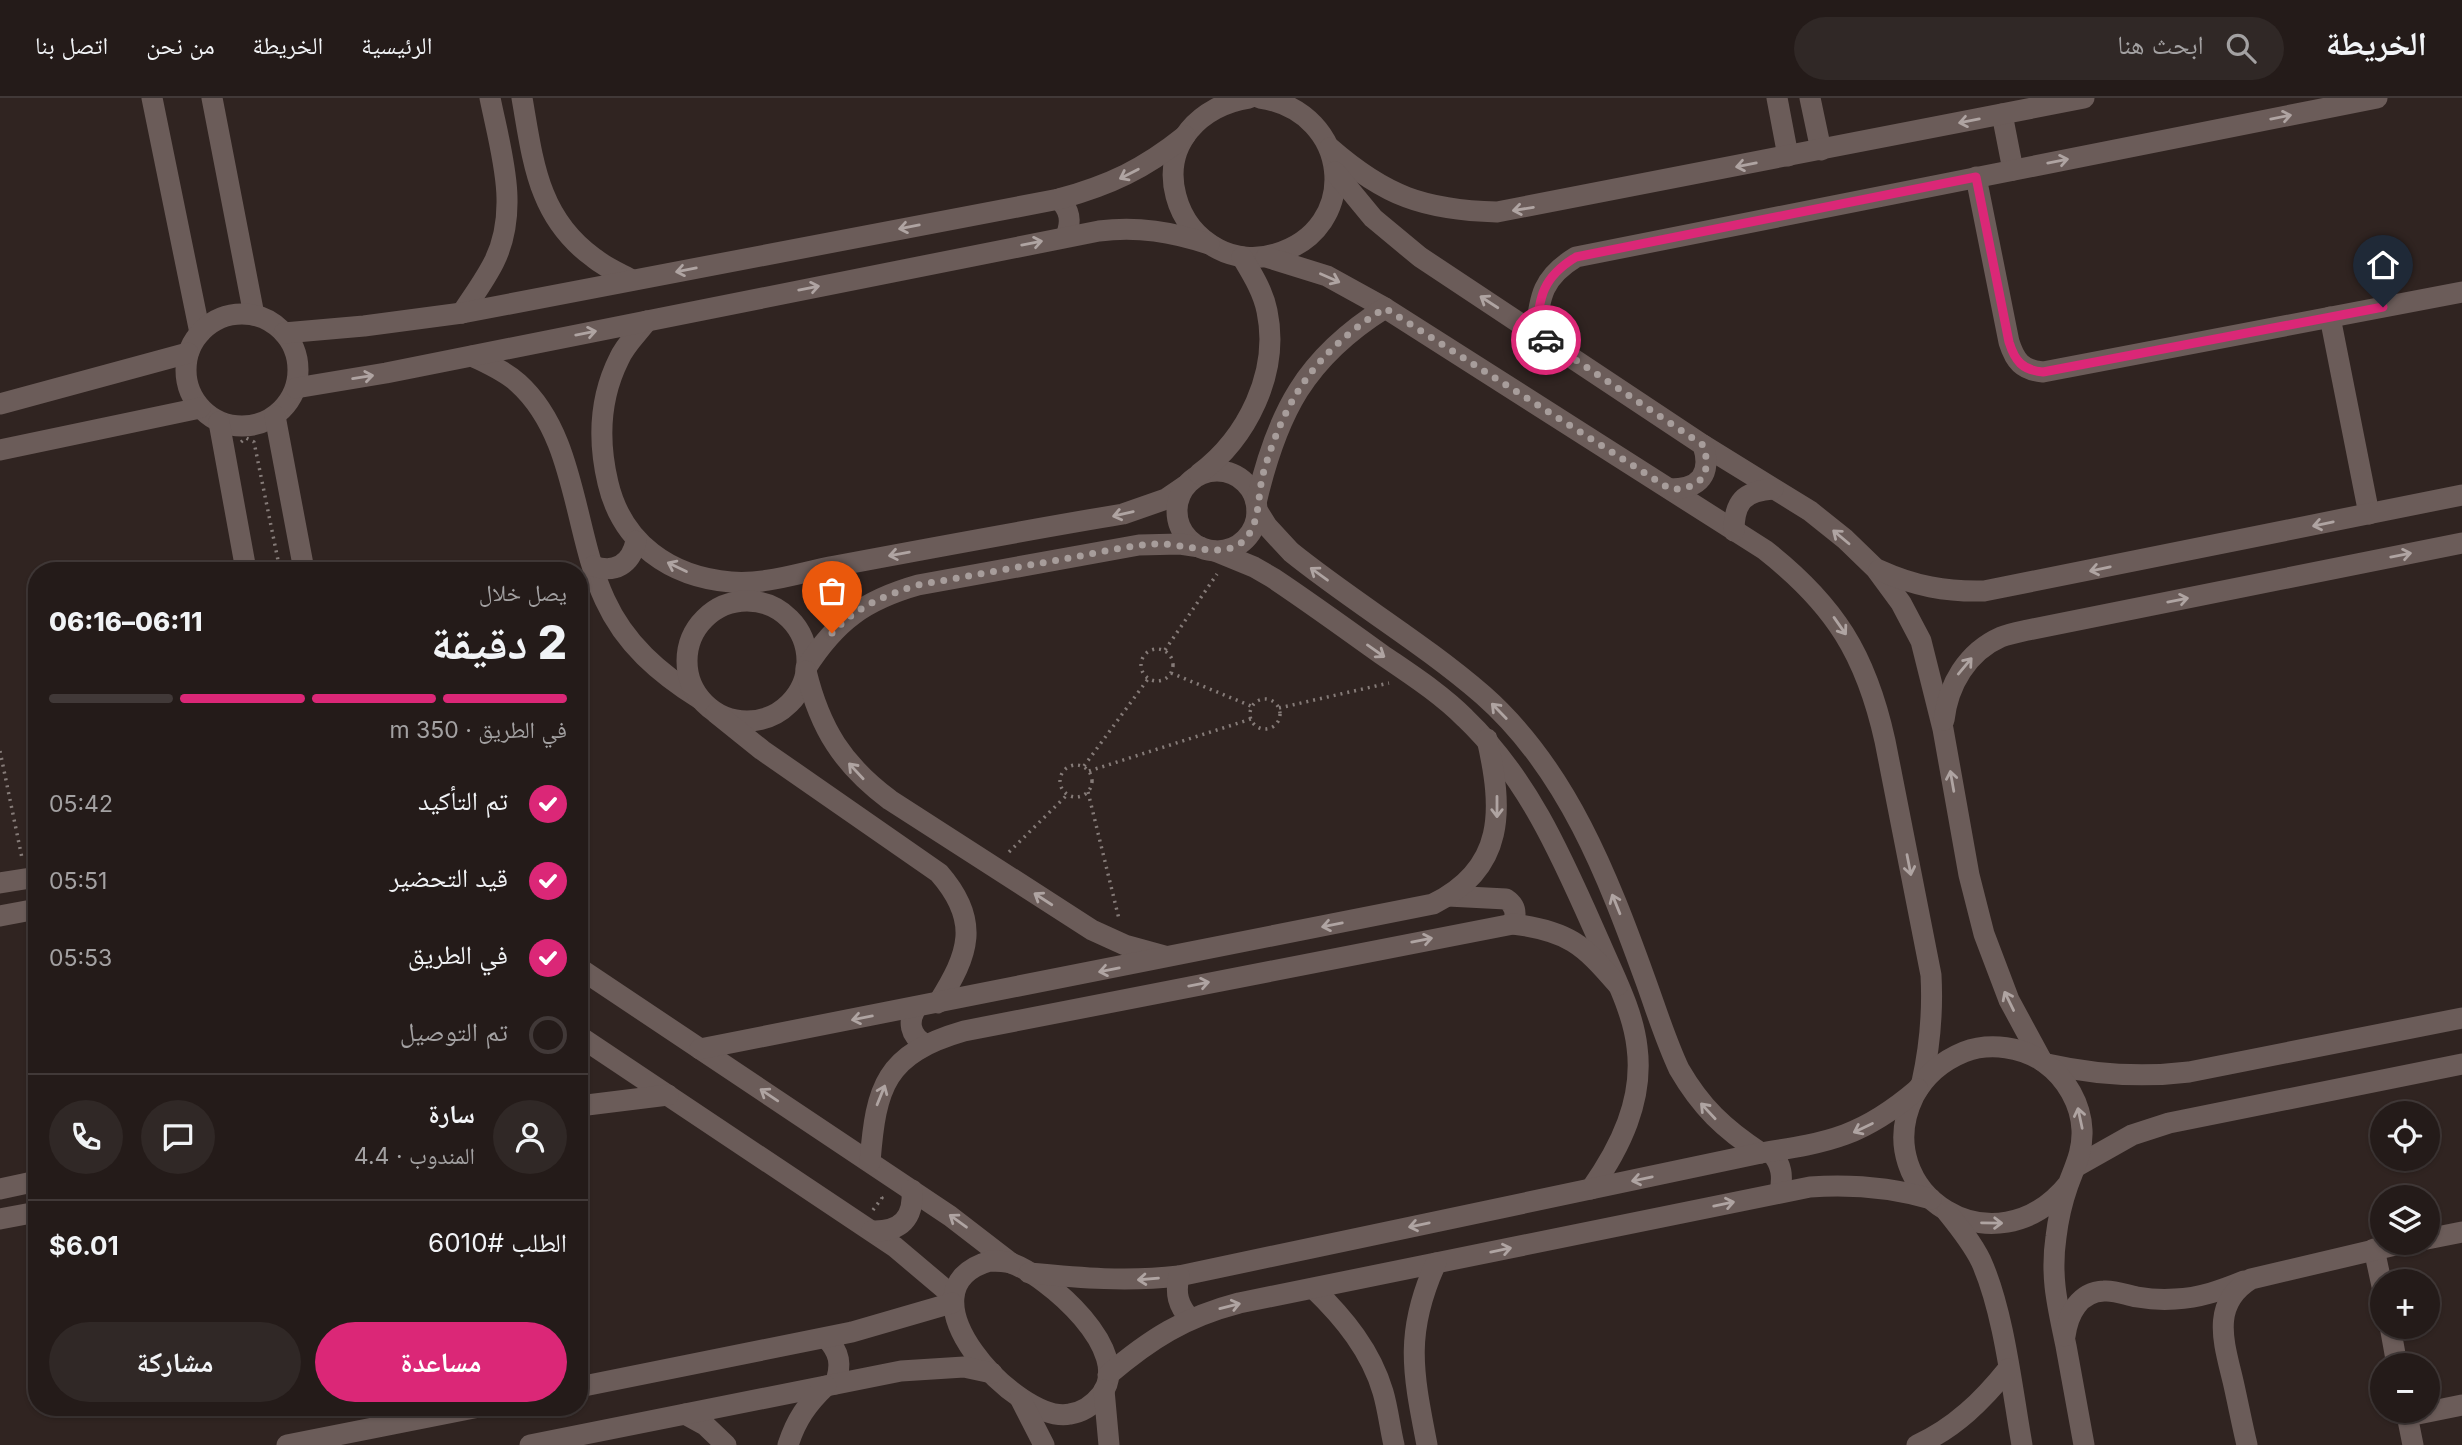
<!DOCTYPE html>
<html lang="ar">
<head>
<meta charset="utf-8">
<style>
  :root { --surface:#241b19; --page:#302826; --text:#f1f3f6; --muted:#a3a1a2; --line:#413938; --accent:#db2777 }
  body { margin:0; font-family:Inter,"Noto Naskh Arabic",sans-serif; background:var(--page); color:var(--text); direction:rtl; height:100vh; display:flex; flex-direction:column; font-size:26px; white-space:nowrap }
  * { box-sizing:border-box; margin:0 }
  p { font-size:23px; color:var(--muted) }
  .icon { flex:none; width:38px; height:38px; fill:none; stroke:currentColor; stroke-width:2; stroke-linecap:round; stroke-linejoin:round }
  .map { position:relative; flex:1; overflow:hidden; direction:ltr }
  .details { position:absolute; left:28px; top:464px; width:560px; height:854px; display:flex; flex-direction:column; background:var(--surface); border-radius:28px; box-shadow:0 2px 5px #0004,0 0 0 2px var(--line); direction:rtl }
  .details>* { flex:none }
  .fabs { position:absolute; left:2370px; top:1003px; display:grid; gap:14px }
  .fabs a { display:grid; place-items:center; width:70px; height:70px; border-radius:50%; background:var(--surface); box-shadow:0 2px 5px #0004,0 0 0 2px var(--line); font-size:35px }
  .pin { position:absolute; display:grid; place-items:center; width:60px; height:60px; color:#fff; margin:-72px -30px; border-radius:50% 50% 50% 0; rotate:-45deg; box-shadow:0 0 7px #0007 }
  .pin .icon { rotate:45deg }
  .courier { position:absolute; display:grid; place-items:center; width:70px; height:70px; margin:-35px; border:5px solid #db2777; border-radius:50%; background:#fff; color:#222; box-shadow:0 2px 9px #0007 }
  .summary em { font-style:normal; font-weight:800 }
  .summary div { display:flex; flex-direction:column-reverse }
  .summary { display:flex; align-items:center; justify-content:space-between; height:119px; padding:0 21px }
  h1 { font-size:46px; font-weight:800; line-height:52px }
  .bar { display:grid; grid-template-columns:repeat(4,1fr); gap:10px 7px; align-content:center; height:84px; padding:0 21px }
  .bar i { height:9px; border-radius:5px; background:var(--line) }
  .bar .on { background:var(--accent) }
  .bar p { grid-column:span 4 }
  .line { display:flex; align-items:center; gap:18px; padding:0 21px; border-top:2px solid var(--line) }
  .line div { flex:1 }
  .round { display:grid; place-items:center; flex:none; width:74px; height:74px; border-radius:37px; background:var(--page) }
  ol { padding:0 21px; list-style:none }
  li { display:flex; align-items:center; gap:21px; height:77px }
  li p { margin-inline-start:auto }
  li .icon { padding:7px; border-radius:50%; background:var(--accent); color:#fff; stroke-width:4 }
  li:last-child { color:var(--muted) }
  li i { width:38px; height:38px; border:4px solid var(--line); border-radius:50% }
  .cta { display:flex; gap:14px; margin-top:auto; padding:14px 21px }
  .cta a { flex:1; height:80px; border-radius:42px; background:var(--accent); color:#fff; font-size:28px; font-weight:800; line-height:80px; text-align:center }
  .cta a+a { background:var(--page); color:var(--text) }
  header { display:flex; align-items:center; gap:42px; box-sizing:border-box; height:98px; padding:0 35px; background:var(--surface); border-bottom:2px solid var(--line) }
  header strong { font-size:33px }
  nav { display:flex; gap:38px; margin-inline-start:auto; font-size:24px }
  .search { width:490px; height:63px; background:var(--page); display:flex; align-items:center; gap:18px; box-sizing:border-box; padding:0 24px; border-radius:38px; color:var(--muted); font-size:26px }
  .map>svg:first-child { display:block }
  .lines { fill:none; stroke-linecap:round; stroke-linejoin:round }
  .path { stroke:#857b78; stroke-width:3.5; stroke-dasharray:2 5; stroke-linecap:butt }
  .minor { stroke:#6b5c59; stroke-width:21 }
  .oneway { stroke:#afa4a2 }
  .done { stroke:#a79d9b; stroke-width:7; stroke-dasharray:0 12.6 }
  .route { stroke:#db2777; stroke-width:9 }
</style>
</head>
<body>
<header>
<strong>الخريطة</strong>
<div class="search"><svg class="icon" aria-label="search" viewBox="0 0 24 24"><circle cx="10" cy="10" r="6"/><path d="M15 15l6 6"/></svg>ابحث هنا</div>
<nav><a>الرئيسية</a><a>الخريطة</a><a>من نحن</a><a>اتصل بنا</a></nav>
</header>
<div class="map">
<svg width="2462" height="1347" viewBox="0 0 2462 1347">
  <rect width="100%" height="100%" fill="#302421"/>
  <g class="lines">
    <g class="path">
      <path d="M241 344 246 340 254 344 280 472"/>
      <circle cx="1157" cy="567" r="16"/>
      <path d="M1165 552 1217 476"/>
      <path d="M1171 575 1251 608"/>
      <circle cx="1265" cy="616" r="15"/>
      <path d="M1279 610 1389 585"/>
      <path d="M0 653 22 760"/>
      <circle cx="1076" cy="683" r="16"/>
      <path d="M1084 668 1148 581"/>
      <path d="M1089 673 1251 621"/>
      <path d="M1088 694 1119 821"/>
      <path d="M1009 754 1067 697"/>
      <path d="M873 1112 882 1100 881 1099"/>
    </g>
    <g class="minor">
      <path d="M152 0 200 235"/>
      <path d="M212 0 254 217"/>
      <path d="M522 0C533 63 538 120 594 160 605 169 619 175 632 182"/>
      <path d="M1249 0C1201 7 1162 46 1176 98 1182 121 1197 140 1218 151 1235 160 1256 162 1275 156 1362 131 1352 14 1260 0"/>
      <path d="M1777 0 1788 58"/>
      <path d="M1810 0 1821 52"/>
      <path d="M2002 16 2013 72"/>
      <path d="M1330 50C1385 98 1424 112 1497 114L2084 0"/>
      <path d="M1335 74 1373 120 1420 159 1703 347 1810 413 1845 441 1876 471 1901 505 1921 543 1943 631 1969 777 1984 836 2009 902 2042 963"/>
      <path d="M1976 79 2009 244C2015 263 2022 272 2043 274L2462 194"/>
      <path d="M1059 101C1070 112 1072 123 1066 138"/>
      <path d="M1266 159 1327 178 1385 210 1765 452C1835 507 1866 557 1885 643L1931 877C1933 914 1930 948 1922 984"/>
      <path d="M462 215C473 198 485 182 494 164 520 112 501 54 490 0"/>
      <circle cx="242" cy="272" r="56"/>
      <path d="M2330 219 2369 416"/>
      <path d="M647 223C638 235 625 247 619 261 599 301 598 343 608 385 622 445 670 479 731 484 766 487 801 474 835 468 931 450 1027 432 1123 416L1166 401 1185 388"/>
      <path d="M284 235 364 228 462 215 1059 101C1110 87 1144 71 1185 38"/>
      <path d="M1536 235C1539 198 1543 179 1576 159L2377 0"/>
      <path d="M472 258C488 266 505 273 518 285 577 338 573 434 605 502 625 546 659 575 700 601"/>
      <path d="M296 290 386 275 1099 133C1138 128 1172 134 1209 146"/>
      <path d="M0 306 188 255"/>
      <path d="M275 318 304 472"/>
      <path d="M219 324 246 472"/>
      <path d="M0 352 200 310"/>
      <circle cx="1217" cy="413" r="40"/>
      <path d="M1199 376C1247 340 1280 275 1267 213 1263 193 1252 176 1242 159"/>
      <path d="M1670 391C1700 391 1712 376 1703 347"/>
      <path d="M1256 405C1277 315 1305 260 1385 210"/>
      <path d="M1257 412 1267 428 1291 454C1353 504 1423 545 1483 597 1567 671 1608 779 1645 881 1656 911 1665 941 1679 971 1701 1009 1724 1031 1761 1055"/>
      <path d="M1734 433C1734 404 1744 393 1773 391"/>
      <path d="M1215 453 1254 469 1273 480C1309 504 1345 530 1381 556 1410 576 1440 595 1465 620 1530 682 1564 764 1600 845 1614 878 1633 913 1637 949 1644 1002 1620 1050 1591 1091"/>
      <path d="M593 468C615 476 631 466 636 443"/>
      <path d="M1879 472C1914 488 1946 494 1984 493L2462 397"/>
      <circle cx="747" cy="563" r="60"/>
      <path d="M806 570C836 523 865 502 918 487L1139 447 1180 446 1200 449"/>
      <path d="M806 573C820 631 843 667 890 702L1092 832 1125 847 1165 858"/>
      <path d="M716 615 762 652 939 775C981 823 969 856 938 905"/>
      <path d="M1944 622C1948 587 1967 554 2001 539 2009 536 2019 534 2028 532L2462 445"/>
      <path d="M0 785 37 779"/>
      <path d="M1448 798 1506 801C1515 807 1517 815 1513 826"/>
      <path d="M0 818 37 811"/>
      <path d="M579 870 950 1118 1011 1165"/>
      <path d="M917 909C907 923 910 938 925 946"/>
      <path d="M579 938 895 1149 953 1198"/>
      <path d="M700 951 1433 806C1506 770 1503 711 1487 641"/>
      <path d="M2047 966C2096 977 2140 980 2189 974L2462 920"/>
      <path d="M579 1008 668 997"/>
      <path d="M1771 1054C1782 1067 1783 1078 1780 1094"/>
      <path d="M870 1064C876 988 885 956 964 933L1513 826C1568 833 1583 846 1618 887"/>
      <path d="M2077 1068 2132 1037 2169 1025 2462 966"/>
      <path d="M2069 1085C1995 1178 1867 1094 1914 998 1925 977 1942 963 1964 954 1990 944 2023 949 2045 965 2066 980 2081 1006 2082 1032 2083 1053 2075 1068 2068 1087 2062 1104 2058 1122 2056 1139 2050 1180 2058 1209 2066 1248 2072 1281 2078 1314 2084 1347"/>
      <path d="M0 1091 37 1083"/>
      <path d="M1947 1114C1960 1130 1972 1145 1981 1163 2004 1214 2012 1291 2022 1347"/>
      <path d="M0 1121 37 1114"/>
      <path d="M872 1133C901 1134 914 1120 912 1092"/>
      <path d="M2427 1141 2462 1134"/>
      <path d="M2374 1151 2382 1188"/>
      <path d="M990 1163C997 1163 1004 1163 1011 1165 1048 1178 1135 1254 1101 1297 1093 1307 1083 1314 1070 1316 1018 1327 892 1191 990 1163Z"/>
      <path d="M1029 1175C1081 1180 1127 1184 1179 1178L1761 1055C1831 1044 1863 1038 1918 991"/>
      <path d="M1179 1178C1175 1196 1178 1207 1190 1221"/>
      <path d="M1314 1191C1344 1220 1371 1253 1383 1294 1388 1311 1390 1330 1394 1347"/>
      <path d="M2390 1228 2397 1267"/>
      <path d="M2065 1238C2068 1216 2079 1194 2104 1193 2115 1192 2126 1197 2137 1199 2149 1201 2163 1202 2175 1201 2200 1200 2222 1192 2244 1183"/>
      <path d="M826 1240C840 1254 842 1267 835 1286"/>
      <path d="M1108 1277C1150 1241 1185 1219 1239 1205L1810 1089C1852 1086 1890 1089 1931 1101"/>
      <path d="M579 1289 852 1234 952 1205"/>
      <path d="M1104 1292 1109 1347"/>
      <path d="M1020 1300 1044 1347"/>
      <path d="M2406 1312 2413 1347"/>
      <path d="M685 1316 705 1327 726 1347"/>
      <path d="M2408 1318 2462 1307"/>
      <path d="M287 1347 479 1309"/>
      <path d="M530 1347 901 1273 964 1269 992 1275"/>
      <path d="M788 1347C796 1322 807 1306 826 1288"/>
      <path d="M1427 1347C1413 1275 1404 1235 1436 1165"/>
      <path d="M1917 1347C1955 1330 1983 1302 2008 1271"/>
      <path d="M2247 1347C2242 1326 2238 1305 2233 1283 2224 1245 2210 1206 2251 1181L2408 1144"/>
    </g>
  </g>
  <defs><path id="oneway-shaft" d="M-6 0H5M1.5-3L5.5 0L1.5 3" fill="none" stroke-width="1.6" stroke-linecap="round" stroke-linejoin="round" transform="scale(1.75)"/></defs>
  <g class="oneway">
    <use href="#oneway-shaft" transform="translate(2281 19) rotate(-11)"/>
    <use href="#oneway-shaft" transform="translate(1969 23) rotate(169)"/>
    <use href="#oneway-shaft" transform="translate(2058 63) rotate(-11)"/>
    <use href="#oneway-shaft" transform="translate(1746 67) rotate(169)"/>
    <use href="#oneway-shaft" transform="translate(1129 76) rotate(153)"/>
    <use href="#oneway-shaft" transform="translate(1523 111) rotate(171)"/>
    <use href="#oneway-shaft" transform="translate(909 129) rotate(169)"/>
    <use href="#oneway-shaft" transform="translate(1032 145) rotate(-11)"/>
    <use href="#oneway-shaft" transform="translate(686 172) rotate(169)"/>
    <use href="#oneway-shaft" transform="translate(1330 180) rotate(24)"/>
    <use href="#oneway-shaft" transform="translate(809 190) rotate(-11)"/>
    <use href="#oneway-shaft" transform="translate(1489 204) rotate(-147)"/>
    <use href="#oneway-shaft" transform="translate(586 235) rotate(-11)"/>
    <use href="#oneway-shaft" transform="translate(363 279) rotate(-9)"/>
    <use href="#oneway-shaft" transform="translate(1123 416) rotate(167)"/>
    <use href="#oneway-shaft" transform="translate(2323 426) rotate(168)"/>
    <use href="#oneway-shaft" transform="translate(1841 439) rotate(-140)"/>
    <use href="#oneway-shaft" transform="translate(899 456) rotate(170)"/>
    <use href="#oneway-shaft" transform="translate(2401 457) rotate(-11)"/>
    <use href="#oneway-shaft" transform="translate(677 469) rotate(-154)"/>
    <use href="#oneway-shaft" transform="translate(2100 471) rotate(168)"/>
    <use href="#oneway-shaft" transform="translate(1319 476) rotate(-144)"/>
    <use href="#oneway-shaft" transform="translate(2178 502) rotate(-11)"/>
    <use href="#oneway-shaft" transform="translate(1840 528) rotate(55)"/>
    <use href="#oneway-shaft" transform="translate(1376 553) rotate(35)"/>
    <use href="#oneway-shaft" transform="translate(1965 568) rotate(-50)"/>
    <use href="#oneway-shaft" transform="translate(1499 613) rotate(-134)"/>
    <use href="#oneway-shaft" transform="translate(856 673) rotate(-133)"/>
    <use href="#oneway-shaft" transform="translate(1952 683) rotate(-100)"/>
    <use href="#oneway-shaft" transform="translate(1497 709) rotate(90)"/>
    <use href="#oneway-shaft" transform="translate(1909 767) rotate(79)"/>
    <use href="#oneway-shaft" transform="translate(1043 801) rotate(-147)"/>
    <use href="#oneway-shaft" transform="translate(1616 806) rotate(-112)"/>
    <use href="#oneway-shaft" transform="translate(1332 827) rotate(169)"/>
    <use href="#oneway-shaft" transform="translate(1422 842) rotate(-11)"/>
    <use href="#oneway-shaft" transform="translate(1109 872) rotate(169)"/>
    <use href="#oneway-shaft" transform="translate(1199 886) rotate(-11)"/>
    <use href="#oneway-shaft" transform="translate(2009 903) rotate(-116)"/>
    <use href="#oneway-shaft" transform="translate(862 920) rotate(169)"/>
    <use href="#oneway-shaft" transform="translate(769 997) rotate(-146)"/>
    <use href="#oneway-shaft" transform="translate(881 997) rotate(-68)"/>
    <use href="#oneway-shaft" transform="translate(1708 1013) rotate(-133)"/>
    <use href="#oneway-shaft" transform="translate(2080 1020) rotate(-102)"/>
    <use href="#oneway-shaft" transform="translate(1863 1030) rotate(154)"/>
    <use href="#oneway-shaft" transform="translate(1642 1081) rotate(168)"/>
    <use href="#oneway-shaft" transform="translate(1724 1106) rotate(-12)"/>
    <use href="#oneway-shaft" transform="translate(958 1123) rotate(-144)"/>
    <use href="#oneway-shaft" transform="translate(1992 1125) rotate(1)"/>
    <use href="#oneway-shaft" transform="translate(1419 1127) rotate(168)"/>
    <use href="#oneway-shaft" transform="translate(1501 1152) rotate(-12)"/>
    <use href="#oneway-shaft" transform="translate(1148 1181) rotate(175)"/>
    <use href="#oneway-shaft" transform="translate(1230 1208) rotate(-14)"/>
  </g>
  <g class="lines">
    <path class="done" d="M832 535C856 509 885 497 918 487 968 478 1019 469 1069 460 1097 455 1125 448 1153 446 1180 444 1220 461 1241 445 1261 429 1257 399 1263 376 1285 299 1317 253 1385 210L1670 391C1700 392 1713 376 1703 347L1546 242"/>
    <path class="route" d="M1546 242 1536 235C1539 198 1543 179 1576 159L1976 79 2009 244C2015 263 2022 272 2043 274L2383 209"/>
  </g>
</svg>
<div class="fabs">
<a><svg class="icon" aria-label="locate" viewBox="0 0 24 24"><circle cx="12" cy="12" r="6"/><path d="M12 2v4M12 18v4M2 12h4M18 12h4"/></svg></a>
<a><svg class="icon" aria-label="layers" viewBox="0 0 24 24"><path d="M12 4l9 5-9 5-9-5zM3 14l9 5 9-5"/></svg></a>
<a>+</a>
<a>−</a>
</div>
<div class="pin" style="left:832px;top:535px;background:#ea580c"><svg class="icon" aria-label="bag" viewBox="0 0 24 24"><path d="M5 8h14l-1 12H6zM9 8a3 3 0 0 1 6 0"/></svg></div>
<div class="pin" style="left:2383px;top:209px;background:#1f2937"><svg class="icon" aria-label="home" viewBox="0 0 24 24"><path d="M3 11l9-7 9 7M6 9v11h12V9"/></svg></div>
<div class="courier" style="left:1546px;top:242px"><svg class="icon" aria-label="car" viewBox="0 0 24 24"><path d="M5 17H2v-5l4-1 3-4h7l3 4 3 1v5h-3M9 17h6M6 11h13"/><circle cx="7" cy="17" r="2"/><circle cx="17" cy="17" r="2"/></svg></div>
<section class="details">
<div class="summary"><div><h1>2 دقيقة</h1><p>يصل خلال</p></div><em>06:11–06:16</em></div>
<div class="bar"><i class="on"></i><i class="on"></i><i class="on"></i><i></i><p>في الطريق · 350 m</p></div>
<ol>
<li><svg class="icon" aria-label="check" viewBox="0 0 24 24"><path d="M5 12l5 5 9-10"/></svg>تم التأكيد<p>05:42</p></li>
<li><svg class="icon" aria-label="check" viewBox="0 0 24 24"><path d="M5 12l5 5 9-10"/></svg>قيد التحضير<p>05:51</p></li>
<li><svg class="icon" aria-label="check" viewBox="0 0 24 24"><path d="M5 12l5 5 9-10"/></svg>في الطريق<p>05:53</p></li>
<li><i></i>تم التوصيل</li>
</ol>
<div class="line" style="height:126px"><a class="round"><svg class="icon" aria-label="person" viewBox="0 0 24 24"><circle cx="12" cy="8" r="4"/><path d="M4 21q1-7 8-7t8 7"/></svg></a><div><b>سارة</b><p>المندوب · 4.4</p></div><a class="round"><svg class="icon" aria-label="chat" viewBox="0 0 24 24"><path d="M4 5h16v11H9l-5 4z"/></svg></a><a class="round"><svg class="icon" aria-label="phone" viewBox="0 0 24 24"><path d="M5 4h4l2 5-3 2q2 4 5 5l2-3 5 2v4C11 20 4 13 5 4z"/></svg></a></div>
<div class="line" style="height:91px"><div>الطلب #6010</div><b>$6.01</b></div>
<div class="cta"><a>مساعدة</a><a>مشاركة</a></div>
</section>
</div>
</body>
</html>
